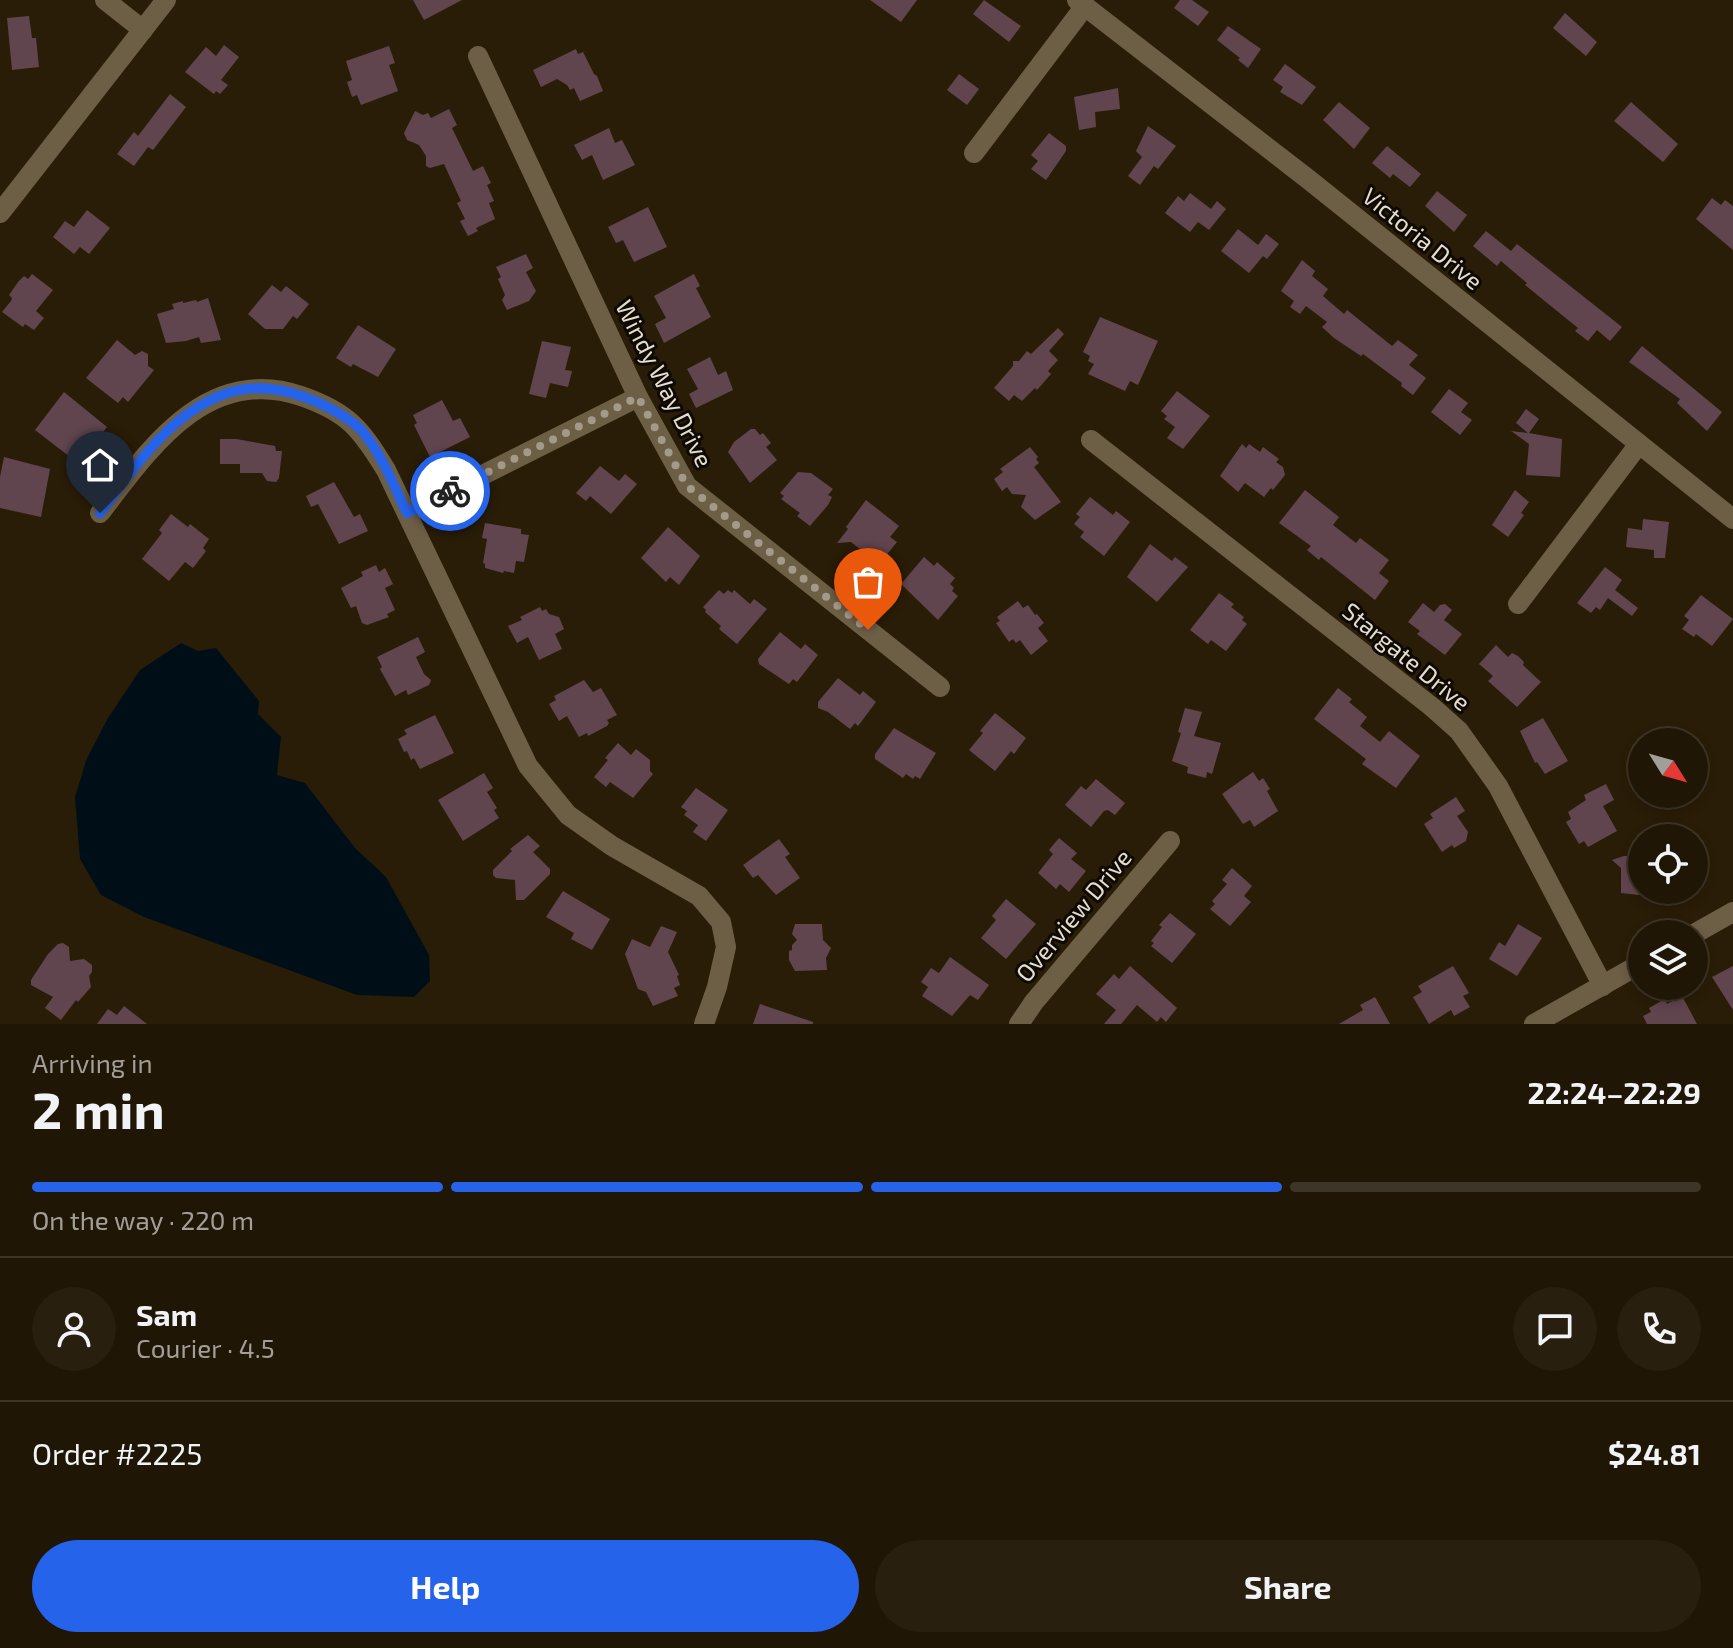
<!DOCTYPE html>
<html lang="en">
<head>
<meta charset="utf-8">
<style>
  :root { --surface:#201605; --page:#281f0f; --text:#f1f3f6; --muted:#a29f9a; --line:#3d3527; --accent:#2563eb }
  body { margin:0; font-family:"Exo 2",sans-serif; background:var(--page); color:var(--text); height:100vh; display:flex; flex-direction:column; font-size:30px; white-space:nowrap }
  * { box-sizing:border-box; margin:0 }
  p { font-size:26px; color:var(--muted) }
  .icon { flex:none; width:44px; height:44px; fill:none; stroke:currentColor; stroke-width:2; stroke-linecap:round; stroke-linejoin:round }
  .map { position:relative; height:1024px; overflow:hidden }
  .side { display:flex; flex-direction:column; background:var(--surface); flex:1 }
  .side>* { flex:none }
  .needle { width:52px; rotate:127deg }
  .buttons { position:absolute; left:1628px; top:728px; display:grid; gap:16px }
  .buttons a { display:grid; place-items:center; width:80px; height:80px; border-radius:50%; background:var(--surface); box-shadow:0 4px 12px #0003,0 0 0 2px var(--line); font-size:40px }
  .pin { position:absolute; display:grid; place-items:center; width:68px; height:68px; color:#fff; margin:-82px -34px; border-radius:50% 50% 50% 0; rotate:-45deg; box-shadow:0 0 8px #0007 }
  .pin .icon { rotate:45deg }
  .courier { position:absolute; display:grid; place-items:center; width:80px; height:80px; margin:-40px; border:6px solid #2563eb; border-radius:50%; background:#fff; color:#222; box-shadow:0 2px 10px #0007 }
  .overview em { font-style:normal; font-weight:700 }
  .overview div { display:flex; flex-direction:column-reverse }
  .overview { display:flex; align-items:center; justify-content:space-between; height:136px; padding:0 32px }
  h1 { font-size:52px; font-weight:700; line-height:60px }
  .bar { display:grid; grid-template-columns:repeat(4,1fr); gap:12px 8px; align-content:center; height:96px; padding:0 32px }
  .bar i { height:10px; border-radius:6px; background:var(--line) }
  .bar .selected { background:var(--accent) }
  .bar p { grid-column:span 4 }
  .line { display:flex; align-items:center; gap:20px; padding:0 32px; border-top:2px solid var(--line) }
  .line div { flex:1 }
  .round { display:grid; place-items:center; flex:none; width:84px; height:84px; border-radius:42px; background:var(--page) }
  .button { display:flex; gap:16px; margin-top:auto; padding:16px 32px }
  .button a { flex:1; height:92px; border-radius:48px; background:var(--accent); color:#fff; font-size:32px; font-weight:700; line-height:92px; text-align:center }
  .button a+a { background:var(--page); color:var(--text) }
  .map>svg:first-child { display:block }
  .water { fill:#000f17 }
  .building { fill:#61454e }
  .lines { fill:none; stroke-linecap:round; stroke-linejoin:round }
  .minor { stroke:#6d5e46; stroke-width:20 }
  .done { stroke:#a49a8a; stroke-width:8; stroke-dasharray:0 14.4 }
  .route { stroke:#2563eb; stroke-width:10 }
  .labels { text-anchor:middle; dominant-baseline:central; stroke-width:6; stroke-linejoin:round; paint-order:stroke }
  .street-label { font-size:24px; fill:#e5ddd0; stroke:#0e0903 }
</style>
</head>
<body>
<div class="map">
<svg width="1733" height="1024" viewBox="0 0 1733 1024">
  <rect width="100%" height="100%" fill="#2a1d07"/>
  <path class="water" d="M181 643 198 651 216 648 259 701 258 714 281 737 277 775 305 783 355 848 386 877 429 955 430 981 414 997 357 995 144 917 101 895 80 859 75 797 87 758 108 718 140 670Z"/>
  <g class="building">
    <path d="M413 0H462L424 20Z"/>
    <path d="M870 0H917L901 22Z"/>
    <path d="M984 0 1021 26 1009 42 973 14Z"/>
    <path d="M1180 0H1192L1209 12 1198 26 1174 8Z"/>
    <path d="M1565 13 1597 42 1586 56 1553 28Z"/>
    <path d="M29 16 32 38H36L39 67 12 70 7 18Z"/>
    <path d="M1228 26 1261 49 1248 68 1238 60 1240 58 1217 40Z"/>
    <path d="M224 45 239 57 221 80 228 85 220 94 216 91 214 94 185 72 206 47 216 56Z"/>
    <path d="M389 46 395 63 389 65 398 91 361 105 357 95 352 97 347 82 352 80 346 61Z"/>
    <path d="M576 49 578 54 583 52 594 74 597 76 603 91 580 101 574 88 570 90 567 85 557 79 541 87 533 70Z"/>
    <path d="M1285 64 1316 87 1302 105 1280 92 1283 87 1273 80Z"/>
    <path d="M959 74 979 89 967 105 947 90Z"/>
    <path d="M1118 88 1120 109 1095 112 1096 127 1079 130 1074 97Z"/>
    <path d="M170 94 186 107 153 150 148 147 134 166 117 154 134 132 138 136Z"/>
    <path d="M1339 102 1370 128 1354 149 1323 120Z"/>
    <path d="M1631 102 1678 144 1663 162 1614 121Z"/>
    <path d="M449 109 457 125 452 128 473 171 483 166 491 183 487 185 494 201 489 203 495 219 476 228 478 231 468 236 460 221 465 219 457 203 461 201 444 164 430 168 426 166V156L419 145 407 140 404 133 415 111 423 115 428 113 431 118Z"/>
    <path d="M1148 126 1176 146 1158 169 1154 166 1140 185 1128 176 1142 157 1136 151Z"/>
    <path d="M609 128 615 143 622 140 635 165 603 180 592 155 582 160 574 145Z"/>
    <path d="M1049 133 1066 146V151L1046 180 1031 169 1038 161 1031 155Z"/>
    <path d="M1387 146 1421 174 1410 187 1393 174 1390 178 1372 163Z"/>
    <path d="M1437 191 1467 215 1454 232 1425 206Z"/>
    <path d="M1190 193 1211 209 1217 201 1226 209 1209 230 1198 222 1190 232 1165 213 1178 196 1184 201Z"/>
    <path d="M1712 198 1721 205 1725 200 1733 206V250L1696 219Z"/>
    <path d="M648 207 667 247 634 262 623 240 616 243 608 227Z"/>
    <path d="M87 210 110 228 89 254 80 247 74 254 53 237 65 221 74 227Z"/>
    <path d="M1238 229 1258 245 1266 234 1279 244 1267 259 1263 256 1249 273 1221 251Z"/>
    <path d="M1486 231 1511 251 1517 244 1622 327 1610 341 1597 330 1588 341 1575 331 1578 328 1525 285 1527 283 1501 261 1497 266 1473 246Z"/>
    <path d="M526 254 533 268 526 272 536 291 529 301 507 310 502 300 505 295 498 279 501 277 496 267Z"/>
    <path d="M1302 260 1315 271 1312 276 1328 289 1323 296 1344 314 1347 310 1392 346 1398 340 1418 355 1409 365 1426 378 1413 395 1401 386 1402 383 1363 354 1361 356 1334 338 1322 327 1327 322 1306 306 1300 314 1290 307 1294 301 1281 291Z"/>
    <path d="M32 274 53 290 36 311 44 318 34 330 25 324 23 327 2 312 11 301 12 298 9 295 18 282 24 276 28 279Z"/>
    <path d="M694 274 700 286 696 288 711 317 664 343 655 324 666 318 654 296Z"/>
    <path d="M272 285 281 292 286 286 309 304 297 319 293 316 283 329H265L248 314Z"/>
    <path d="M208 298 221 340 201 343 199 337 186 341 166 343 157 314 174 309 172 304 183 301V303L196 300 197 302Z"/>
    <path d="M1100 317 1158 341 1138 385 1130 381 1125 391 1088 374 1094 364 1088 361 1090 356 1083 352Z"/>
    <path d="M358 325 396 349 378 377 353 364 351 367 336 358Z"/>
    <path d="M1058 328 1064 334 1049 351 1058 360 1048 371 1051 374 1037 390 1035 388 1022 401 1014 395 1009 401 994 388 1013 366V361H1019L1027 351 1031 354Z"/>
    <path d="M117 340 135 355 142 351 148 354V366L154 370 128 402 123 397 118 403 86 378Z"/>
    <path d="M542 341 571 347 565 370 572 371 568 387 550 383 546 398 529 394Z"/>
    <path d="M1642 346 1722 412 1707 431 1677 403 1680 399 1629 362Z"/>
    <path d="M710 357 718 375 726 371 733 390 696 408 689 394 698 389 687 369Z"/>
    <path d="M1449 389 1468 403 1461 412 1472 420 1460 435 1431 412Z"/>
    <path d="M1177 391 1210 416 1183 449 1167 438 1175 427 1164 419 1167 416 1161 411Z"/>
    <path d="M64 392 107 427 97 440 92 437 74 460 35 430Z"/>
    <path d="M442 400 453 421 460 418 470 437 430 457 414 425 417 423 413 415Z"/>
    <path d="M1526 409 1539 419 1529 433 1562 439 1560 477 1526 475 1529 444 1511 431 1528 433 1516 423Z"/>
    <path d="M751 429H755L760 435 763 433 771 443 766 447 777 460 750 483 728 452 734 442Z"/>
    <path d="M220 439H236L275 446 276 451H282L279 478 276 482 267 481 262 473H240V464H220Z"/>
    <path d="M1242 444 1246 448 1249 444 1260 452 1263 447 1279 459 1276 462 1283 467 1285 475 1273 490 1271 488 1264 497 1245 483 1238 492 1220 476Z"/>
    <path d="M1030 447 1038 457 1036 459 1039 463 1034 467 1061 502 1035 520 1021 507 1026 495 1012 494 1007 487 1002 491 994 479 1003 472 1000 469Z"/>
    <path d="M4 457 50 469 41 517 0 508V477Z"/>
    <path d="M600 466 619 481 625 474 637 484 611 514 590 496 586 501 576 493Z"/>
    <path d="M798 472 811 473 833 489 828 495 832 497 828 505 810 526 797 516 800 513 781 499 784 496 780 493Z"/>
    <path d="M334 482 354 517 360 514 368 531 339 544 318 504 311 507 306 496Z"/>
    <path d="M1305 490 1339 517 1333 525 1356 543 1360 538 1389 560 1379 573 1389 581 1375 600 1321 557 1319 560 1307 550 1311 546 1279 523Z"/>
    <path d="M1515 490 1529 502 1521 513 1524 515 1508 537 1492 525Z"/>
    <path d="M1090 497 1113 515 1116 511 1130 522 1104 556 1080 537 1084 532 1074 524 1080 517 1076 514Z"/>
    <path d="M866 500 899 526 890 537 897 542 872 573 858 562 865 553 851 542 837 543 848 529 846 527Z"/>
    <path d="M171 514 188 527 190 524 209 539 203 548 206 551 193 568 185 562 169 581 142 559 162 533 159 530Z"/>
    <path d="M1643 519 1669 522 1665 558H1654V550L1626 547 1628 528 1642 530Z"/>
    <path d="M485 523 521 529V534L529 535 524 562 516 561 514 573 504 571 503 573 485 568V564L483 563 487 539 482 538Z"/>
    <path d="M668 527 700 556 679 585 670 577 666 582 641 558Z"/>
    <path d="M1150 544 1172 561 1175 557 1188 567 1157 602 1127 577Z"/>
    <path d="M924 557 934 566 937 562 955 578 950 584 954 588 952 591 958 596 938 620 901 584Z"/>
    <path d="M376 565 379 572 385 568 393 584 385 588 395 610 387 614 389 617 367 625 362 623 356 606 351 608 341 588 363 576 361 572Z"/>
    <path d="M1605 567 1622 580 1615 590 1638 608 1632 616 1608 598 1600 610 1596 607 1591 613 1577 603Z"/>
    <path d="M719 590 724 594 728 590 732 593 734 590 750 604 754 599 767 609 737 644 719 629 721 626 705 612 706 610 703 607Z"/>
    <path d="M1219 593 1234 604 1231 607 1244 617 1242 620 1247 624 1226 651 1211 640 1208 644 1190 630Z"/>
    <path d="M1701 595 1733 619 1712 646 1696 634 1694 637 1682 629 1689 620 1684 616Z"/>
    <path d="M1018 601 1023 608 1028 605 1035 615 1037 614 1044 623 1038 628 1048 641 1031 655 1020 640 1016 643 1013 639 1009 642 996 623 1000 621 997 617Z"/>
    <path d="M1423 603 1434 612 1440 605 1445 604 1452 610 1444 620 1462 634 1445 655 1417 634 1420 631 1408 622Z"/>
    <path d="M540 607 542 611 546 609 549 614 559 617 564 629 555 634 562 649 539 660 528 637 517 643 508 626 522 620 520 617Z"/>
    <path d="M780 632 801 649 805 644 818 655 797 682 793 679 789 684 759 664 758 659Z"/>
    <path d="M418 637 425 652 416 657 424 674 431 680 429 685 408 695 406 690 395 696 380 669 382 667 377 657Z"/>
    <path d="M1496 645 1508 657 1512 653 1518 656 1524 662 1523 665 1541 682 1517 707 1488 681 1493 676 1479 664Z"/>
    <path d="M838 678 860 695 863 691 876 702 858 726 855 723 850 729 828 712 818 708V702Z"/>
    <path d="M584 680 593 692 601 688 617 715 607 720 609 723 607 726 588 736 587 733 579 737 567 716 559 721 549 704 556 700 554 696Z"/>
    <path d="M1338 688 1352 699 1349 702 1367 717 1360 726 1380 742 1389 731 1420 756 1396 788 1362 764 1366 759 1314 719Z"/>
    <path d="M1185 708 1202 712 1194 736 1221 743 1212 774 1207 772 1206 778 1187 773 1188 767 1172 761 1181 733 1178 732Z"/>
    <path d="M995 713 1026 738 1014 754 1011 751 995 771 969 750 983 733 980 731Z"/>
    <path d="M435 715 454 753 420 769 414 758 411 760 407 751 404 752 398 739 407 734 404 730Z"/>
    <path d="M1543 718 1568 761 1545 774 1537 762 1535 763 1520 731Z"/>
    <path d="M894 728 936 753 920 779 915 776 913 779 906 774 903 778 875 759V754Z"/>
    <path d="M618 743 631 755 636 749 650 760V771L653 774 633 798 610 782 606 787 594 777 608 760 605 758Z"/>
    <path d="M1253 772 1259 781 1263 778 1270 789 1267 791 1278 811 1254 827 1250 820 1243 824 1222 794Z"/>
    <path d="M484 773 493 788 487 792 497 808 494 810 499 818 463 841 438 800Z"/>
    <path d="M1096 779 1125 803 1115 815 1108 810 1104 811 1091 827 1065 805 1081 786 1086 790Z"/>
    <path d="M1606 784 1614 800 1603 806 1617 831 1588 847 1584 841 1579 844 1566 822 1571 819 1568 812 1586 800 1584 795Z"/>
    <path d="M696 788 728 810 706 841 693 832 698 825 684 815 687 811 681 807Z"/>
    <path d="M1456 797 1465 811 1457 816 1468 832 1466 841 1454 848 1452 845 1442 852 1424 824 1433 818 1430 814Z"/>
    <path d="M528 835 540 846 533 852 550 869V874L524 900H516L515 880 496 878 493 875V870L512 851 510 849Z"/>
    <path d="M1059 838 1077 853 1071 859 1086 871 1069 892 1060 884 1056 889 1038 873 1053 854 1049 850Z"/>
    <path d="M779 839 790 854 785 857 800 878 776 895 758 875 753 878 743 865Z"/>
    <path d="M1624 856H1642V883H1639V895L1621 893V868L1612 860Z"/>
    <path d="M1232 868 1252 886 1244 896 1251 902 1230 926 1210 909 1215 904 1212 901 1227 884 1222 880Z"/>
    <path d="M563 891 610 919 592 950 571 939 574 933 546 917Z"/>
    <path d="M1006 899 1036 924 1006 959 981 938 996 920 992 916Z"/>
    <path d="M1170 913 1196 934 1172 963 1151 946 1154 943 1151 941 1162 927 1159 925Z"/>
    <path d="M795 924H822L823 940 831 948 826 958 827 970 795 971 789 960V951L792 950V945L797 940 792 934Z"/>
    <path d="M1518 924 1542 938 1517 976 1489 959 1499 942 1505 946Z"/>
    <path d="M661 926 677 932 668 952 679 975 677 976 680 985 674 988 678 996 653 1006 646 992 638 989 625 954 632 939 650 947Z"/>
    <path d="M63 943 69 947 70 961 84 959 92 965V972L89 976 91 987 78 1002 76 1000 61 1020 45 1008 53 997 31 985V980L48 954 58 944Z"/>
    <path d="M950 957 989 985 978 1000 970 995 952 1016 922 996 928 987 921 982 931 968 939 973Z"/>
    <path d="M1130 966 1177 1008 1166 1022 1161 1017 1157 1022 1137 1005 1121 1024H1104L1116 1010 1096 994 1114 974 1119 979Z"/>
    <path d="M1453 966 1469 993 1463 996 1470 1007 1454 1016 1451 1010 1429 1024 1413 997 1422 992 1418 986Z"/>
    <path d="M1733 966V1010L1712 977Z"/>
    <path d="M1682 996 1697 1024H1647L1643 1016 1651 1012 1649 1008 1665 999 1667 1004Z"/>
    <path d="M1375 997 1390 1024H1339L1363 1010 1360 1005Z"/>
    <path d="M760 1004 813 1022V1024H753Z"/>
    <path d="M124 1006 147 1024H97L108 1009 117 1015Z"/>
  </g>
  <g class="lines">
    <g class="minor">
      <path d="M105 0 143 30"/>
      <path d="M1077 0 1308 179 1733 519"/>
      <path d="M478 56 638 397 687 486 940 687"/>
      <path d="M974 153 1085 6"/>
      <path d="M0 213 166 0"/>
      <path d="M1091 440 1432 707 1459 731 1498 786 1603 986"/>
      <path d="M100 513C150 448 207 364 301 396 348 412 361 429 386 470L528 766 568 815 612 846 699 896 721 922 726 947 717 987 704 1024"/>
      <path d="M407 513 638 397"/>
      <path d="M1518 604 1639 444"/>
      <path d="M1694 934 1733 912"/>
      <path d="M1019 1024 1034 1002 1170 841"/>
      <path d="M1534 1024 1642 963"/>
    </g>
  </g>
  <g class="lines">
    <path class="done" d="M450 491 638 397 687 486 868 630"/>
    <path class="route" d="M100 513C124 482 146 449 175 424 221 385 262 378 317 402 332 409 352 419 363 432 382 455 394 486 407 513L450 491"/>
  </g>
  <g class="labels">
    <g class="street-label">
      <text transform="translate(1423 238) rotate(39)">Victoria Drive</text>
      <text transform="translate(665 383) rotate(63)">Windy Way Drive</text>
      <text transform="translate(1407 656) rotate(39)">Stargate Drive</text>
      <text transform="translate(1073 915) rotate(-50)">Overview Drive</text>
    </g>
  </g>
</svg>
<div class="buttons">
<a><svg class="needle" viewBox="-14 -14 28 28"><path d="M0-13l5 13h-10z" fill="#e53935"/><path d="M0 13l5-13h-10z" fill="#a29f9a"/></svg></a>
<a><svg class="icon" aria-label="locate" viewBox="0 0 24 24"><circle cx="12" cy="12" r="6"/><path d="M12 2v4M12 18v4M2 12h4M18 12h4"/></svg></a>
<a><svg class="icon" aria-label="layers" viewBox="0 0 24 24"><path d="M12 4l9 5-9 5-9-5zM3 14l9 5 9-5"/></svg></a>
</div>
<div class="pin" style="left:868px;top:630px;background:#ea580c"><svg class="icon" aria-label="bag" viewBox="0 0 24 24"><path d="M5 8h14l-1 12H6zM9 8a3 3 0 0 1 6 0"/></svg></div>
<div class="pin" style="left:100px;top:513px;background:#1f2937"><svg class="icon" aria-label="home" viewBox="0 0 24 24"><path d="M3 11l9-7 9 7M6 9v11h12V9"/></svg></div>
<div class="courier" style="left:450px;top:491px"><svg class="icon" aria-label="bike" viewBox="0 0 24 24"><circle cx="6" cy="16" r="4"/><circle cx="18" cy="16" r="4"/><path d="M6 16l4-8h5l3 8M10 8l3 8H6M13 5h3"/></svg></div>
</div>
<section class="side">
<div class="overview"><div><h1>2 min</h1><p>Arriving in</p></div><em>22:24–22:29</em></div>
<div class="bar"><i class="selected"></i><i class="selected"></i><i class="selected"></i><i></i><p>On the way · 220 m</p></div>
<div class="line" style="height:144px"><a class="round"><svg class="icon" aria-label="person" viewBox="0 0 24 24"><circle cx="12" cy="8" r="4"/><path d="M4 21q1-7 8-7t8 7"/></svg></a><div><b>Sam</b><p>Courier · 4.5</p></div><a class="round"><svg class="icon" aria-label="chat" viewBox="0 0 24 24"><path d="M4 5h16v11H9l-5 4z"/></svg></a><a class="round"><svg class="icon" aria-label="phone" viewBox="0 0 24 24"><path d="M5 4h4l2 5-3 2q2 4 5 5l2-3 5 2v4C11 20 4 13 5 4z"/></svg></a></div>
<div class="line" style="height:104px"><div>Order #2225</div><b>$24.81</b></div>
<div class="button"><a>Help</a><a>Share</a></div>
</section>
</body>
</html>
